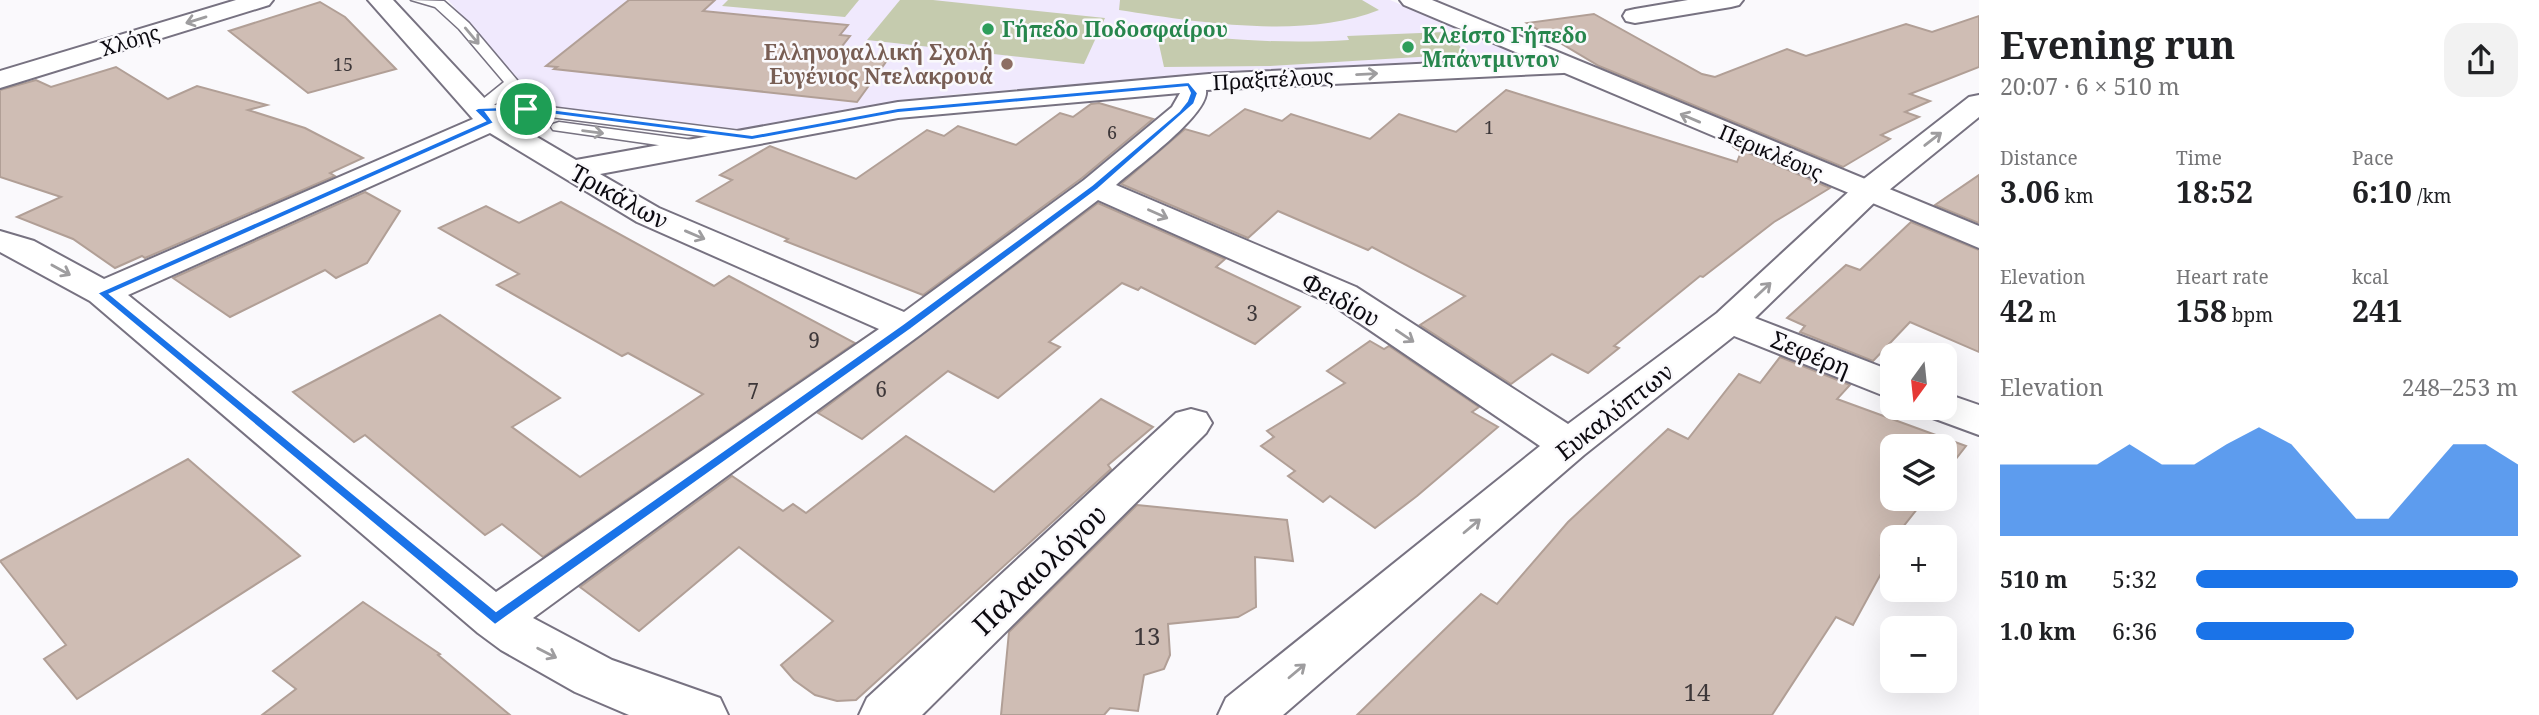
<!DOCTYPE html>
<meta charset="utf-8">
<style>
:root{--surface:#fff;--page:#f2f2f2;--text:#202124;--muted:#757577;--accent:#1a73e8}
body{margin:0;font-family:"Noto Serif",serif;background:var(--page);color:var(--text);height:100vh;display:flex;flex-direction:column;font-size:26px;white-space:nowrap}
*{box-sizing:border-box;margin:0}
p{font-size:23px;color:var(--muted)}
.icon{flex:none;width:38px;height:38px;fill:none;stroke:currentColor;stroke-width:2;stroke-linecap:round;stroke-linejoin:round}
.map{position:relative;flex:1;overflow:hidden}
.drawer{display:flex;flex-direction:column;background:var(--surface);width:560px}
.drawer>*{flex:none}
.needle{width:46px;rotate:195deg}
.controls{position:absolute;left:1880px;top:343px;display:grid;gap:14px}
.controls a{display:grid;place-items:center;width:77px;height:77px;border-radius:14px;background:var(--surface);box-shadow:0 7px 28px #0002;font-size:35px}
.pin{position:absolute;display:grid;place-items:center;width:60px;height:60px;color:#fff;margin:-30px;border:4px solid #fff;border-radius:50%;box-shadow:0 2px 7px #0007}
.round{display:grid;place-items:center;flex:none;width:74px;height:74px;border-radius:21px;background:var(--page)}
.headline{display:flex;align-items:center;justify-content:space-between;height:119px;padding:0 21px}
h1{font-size:38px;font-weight:700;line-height:52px}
.figures{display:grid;grid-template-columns:repeat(3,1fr);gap:10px;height:119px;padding:7px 21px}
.figures div{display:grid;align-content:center}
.figures b{font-size:30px;font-weight:700}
.figures small{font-size:19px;font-weight:400}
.figures p{font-size:19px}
.chart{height:196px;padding:14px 21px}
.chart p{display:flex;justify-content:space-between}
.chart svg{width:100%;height:126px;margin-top:7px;fill:var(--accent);opacity:.7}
ul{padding:0 21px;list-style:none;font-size:23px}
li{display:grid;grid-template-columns:112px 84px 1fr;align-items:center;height:52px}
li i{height:18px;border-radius:9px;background:var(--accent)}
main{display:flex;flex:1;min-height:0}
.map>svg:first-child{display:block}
.built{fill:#f0e9fd}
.green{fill:#c5cbae}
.building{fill:#cfbdb4;stroke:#b19f96;stroke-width:2}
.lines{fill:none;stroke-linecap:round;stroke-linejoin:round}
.lane-casing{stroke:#777281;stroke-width:3}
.street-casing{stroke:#777281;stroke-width:4}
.secondary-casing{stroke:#777281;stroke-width:4}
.lane{fill:#fff;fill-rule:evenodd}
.street{fill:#fff;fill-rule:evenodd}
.secondary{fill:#fff;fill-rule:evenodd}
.oneway{stroke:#9e9d9f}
.route{fill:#1a73e8;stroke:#fff;stroke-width:2;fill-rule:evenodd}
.leisure-dot{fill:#2e9e5b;stroke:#faf9fc;stroke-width:2.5}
.education-dot{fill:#8d6e63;stroke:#faf9fc;stroke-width:2.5}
.labels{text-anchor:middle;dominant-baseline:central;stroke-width:5;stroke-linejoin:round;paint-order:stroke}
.far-number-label{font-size:18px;fill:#3d3739}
.far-leisure-label{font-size:21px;font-weight:bold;fill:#27864d;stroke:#faf9fc;text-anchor:start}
.far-street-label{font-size:21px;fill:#0c0a10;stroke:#faf9fc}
.far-education-label{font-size:21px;font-weight:bold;fill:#785e54;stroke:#faf9fc;text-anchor:end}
.number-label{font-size:21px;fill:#3d3739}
.street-label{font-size:24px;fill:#0c0a10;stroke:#faf9fc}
.near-number-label{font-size:24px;fill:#3d3739}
.near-street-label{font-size:28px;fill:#0c0a10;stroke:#faf9fc}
</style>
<main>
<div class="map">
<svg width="1979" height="715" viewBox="0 0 1979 715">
<rect width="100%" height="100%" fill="#faf9fc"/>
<polygon class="built" points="448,0 1390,0 1516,53 1521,58 1519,62 1141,79 959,94 901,100 747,130 538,105 524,100 525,88"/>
<g class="green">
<polygon points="728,0 859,0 845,17 722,6"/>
<polygon points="900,0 933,0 1105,18 1084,64 867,40"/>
<path d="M1120 0H1362L1379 10C1303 40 1197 22 1119 10Z"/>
<path d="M1156 31C1221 40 1285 44 1349 40L1347 36 1445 32 1468 54 1270 66 1164 67Z"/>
</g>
<g class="building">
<polygon points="629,0 715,0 703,11 848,25 840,35 850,36 836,54 888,59 857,102 554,69 557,67 546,66"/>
<polygon points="320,2 345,17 396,69 308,93 229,31"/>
<polygon points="1594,14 1702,74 1715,77 1787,49 1806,56 1906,24 1932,32 1979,16 1979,67 1910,94 1930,101 1905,112 1919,117 1881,135 1890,139 1843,167 1599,66 1527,23"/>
<polygon points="116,67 168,99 197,86 267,105 248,110 305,128 363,158 330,173 335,176 145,258 142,256 115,268 73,239 17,217 61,197 0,177 0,90 36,80 51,87"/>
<polygon points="1506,90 1737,162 1741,152 1732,146 1830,188 1774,222 1703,277 1700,276 1614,346 1619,348 1588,373 1552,354 1511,384 1420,325 1465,296 1372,247 1368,250 1278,211 1248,238 1121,184 1185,129 1209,136 1245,109 1282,121 1291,114 1370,139 1399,114 1456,132"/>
<polygon points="1099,103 1153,119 1082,178 923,295 785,241 788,239 697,201 732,180 720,175 770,146 856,179 927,130 944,136 958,126 1016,145 1060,113 1073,117 1091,104"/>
<polygon points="1979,175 1979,223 1935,205"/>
<polygon points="365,192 400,211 367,263 336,278 325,270 230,317 173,278"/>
<polygon points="561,202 714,286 729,276 855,343 543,557 502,524 485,535 365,435 354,442 293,392 440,315 560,398 512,427 580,477 703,394 628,353 622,356 497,285 519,274 439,228 486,206 519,223"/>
<polygon points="1098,203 1225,259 1216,267 1300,307 1255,344 1141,287 1138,290 1122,283 1049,342 1060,347 998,398 948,371 862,439 818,413"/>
<polygon points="1911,222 1979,250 1979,352 1910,322 1873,361 1800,332 1805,326 1787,318 1846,265 1860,270"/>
<polygon points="1370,341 1384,349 1389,346 1479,407 1472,412 1498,427 1417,496 1375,528 1330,496 1323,502 1288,476 1295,471 1261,446 1274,437 1267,431 1345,383 1327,371"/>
<polygon points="1780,357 1850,385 1837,399 1966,446 1944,474 1944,446 1892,446 1892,499 1925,499 1895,537 1892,537 1892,542 1881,555 1889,559 1853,625 1836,617 1772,715 1357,715 1481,594 1497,604 1568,522 1668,429 1688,439 1739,374 1760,383"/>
<polygon points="1101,399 1153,427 1108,465 1111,469 856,700 837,701 815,695 794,680 781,665 833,621 739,547 639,631 580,587 732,476 783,511 793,504 806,513 906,436 994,492"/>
<polygon points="188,459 300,556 77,699 44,659 66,645 0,561"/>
<polygon points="1137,505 1287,520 1293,561 1255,557 1256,607 1238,617 1168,624 1170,655 1164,669 1144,675 1138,711 1110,708 1104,715 1001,715 1009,632"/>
<polygon points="363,602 440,654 438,655 510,715 262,715 296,689 273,671"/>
</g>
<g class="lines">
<g class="lane-casing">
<g id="lane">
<polygon points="411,0 444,1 469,23 517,80 519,83 517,86 494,105 526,104 749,132 757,137 749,142 526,114 473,113 470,110 473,107 504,82 459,29 435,7"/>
<polygon points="559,122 700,141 708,146 700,151 553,130 551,127 553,124"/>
</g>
</g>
<g class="street-casing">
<g id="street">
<path d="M368 0H393L501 116 576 160 898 102 1209 74 1563 57 1572 59 1576 65 1572 71 1563 73 1206 90C1210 114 1135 168 1116 185L1356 287 1568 424 1717 313 1856 185 1969 97 1979 95V117L1878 199 1755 318 1892 371V399L1734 336 1584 455 1283 715H1218L1226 698 1540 446 1330 303 1098 200 920 335 533 618 612 660 720 698 728 715H629L575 692 501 650 478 633 90 301 0 252V231L34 241 104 279 473 119ZM1180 93 1172 107 1084 180 904 312 659 208 600 174 898 118ZM490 133 637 222 879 329 496 592 128 295Z"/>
<polygon points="1688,0 1743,0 1739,5 1731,7 1635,23 1626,21 1623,16 1626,11 1635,9"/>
<polygon points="1944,393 1979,405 1979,435 1930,417 1924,408 1944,408"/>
<polygon points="1191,409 1206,413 1212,423 1206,433 922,715 859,715 867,698 1176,413"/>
</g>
</g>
<g class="secondary-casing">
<g id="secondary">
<polygon points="236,0 273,0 269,5 0,88 0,71"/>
<polygon points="1400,0 1432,0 1979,226 1979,248 1404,5"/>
</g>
</g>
<use href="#lane" class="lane"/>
<use href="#street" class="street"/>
<use href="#secondary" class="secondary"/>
</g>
<defs><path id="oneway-shaft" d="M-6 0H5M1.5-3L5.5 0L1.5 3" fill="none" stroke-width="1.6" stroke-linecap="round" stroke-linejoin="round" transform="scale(1.75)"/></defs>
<g class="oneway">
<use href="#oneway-shaft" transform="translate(196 20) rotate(163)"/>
<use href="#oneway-shaft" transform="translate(472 36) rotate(50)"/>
<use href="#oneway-shaft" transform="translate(1367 74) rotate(-3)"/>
<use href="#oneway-shaft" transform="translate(1690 118) rotate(-157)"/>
<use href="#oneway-shaft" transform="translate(593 132) rotate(7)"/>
<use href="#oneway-shaft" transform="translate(1933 139) rotate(-38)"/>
<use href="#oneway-shaft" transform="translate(1158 214) rotate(24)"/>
<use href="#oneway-shaft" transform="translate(695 235) rotate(23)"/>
<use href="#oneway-shaft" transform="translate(61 270) rotate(29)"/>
<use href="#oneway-shaft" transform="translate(1763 290) rotate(-43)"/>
<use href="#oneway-shaft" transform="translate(1405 336) rotate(34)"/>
<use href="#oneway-shaft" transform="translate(1472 526) rotate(-40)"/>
<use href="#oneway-shaft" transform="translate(547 653) rotate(27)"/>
<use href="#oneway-shaft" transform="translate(1297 671) rotate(-40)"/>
</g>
<path class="route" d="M1189 82 1198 93 1194 104 1098 189 911 329 495 625 97 293 485 121 474 110 478 108 526 106 752 135 898 108ZM1187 87 1190 93 1187 101 1179 111 1092 185 903 324 496 611 110 294 494 123 486 112 526 111 752 140 898 113Z"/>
<g class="leisure-dot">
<circle cx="988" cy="29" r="7"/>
<circle cx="1408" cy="47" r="7"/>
</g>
<circle class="education-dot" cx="1007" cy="64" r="7"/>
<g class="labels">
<g class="far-number-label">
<text x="343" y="64">15</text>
<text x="1489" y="127">1</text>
<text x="1112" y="132">6</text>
</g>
<g class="far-leisure-label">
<text x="1002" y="29">Γήπεδο Ποδοσφαίρου</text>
<text x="1422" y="35">Κλείστο Γήπεδο<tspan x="1422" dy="24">Μπάντμιντον</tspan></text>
</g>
<g class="far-street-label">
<text transform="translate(130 40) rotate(-17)">Χλόης</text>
<text transform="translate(1273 79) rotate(-3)">Πραξιτέλους</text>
<text transform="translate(1771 152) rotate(23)">Περικλέους</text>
</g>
<g class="far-education-label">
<text x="993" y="52">Ελληνογαλλική Σχολή<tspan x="993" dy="24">Ευγένιος Ντελακρουά</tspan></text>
</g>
<g class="number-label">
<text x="1252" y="313">3</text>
<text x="814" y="340">9</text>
<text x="881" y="389">6</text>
<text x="753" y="391">7</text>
</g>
<g class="street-label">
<text transform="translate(620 196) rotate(29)">Τρικάλων</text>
<text transform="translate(1341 299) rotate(29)">Φειδίου</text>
<text transform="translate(1811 353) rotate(22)">Σεφέρη</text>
<text transform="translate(1614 411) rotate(-38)">Ευκαλύπτων</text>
</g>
<g class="near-number-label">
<text x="1147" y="635">13</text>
<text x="1697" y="691">14</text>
</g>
<g class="near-street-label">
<text transform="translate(1039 569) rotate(-44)">Παλαιολόγου</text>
</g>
</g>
</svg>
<div class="controls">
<a><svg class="needle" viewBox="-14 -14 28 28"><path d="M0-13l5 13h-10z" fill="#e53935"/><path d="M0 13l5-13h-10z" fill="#757577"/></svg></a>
<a><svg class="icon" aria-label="layers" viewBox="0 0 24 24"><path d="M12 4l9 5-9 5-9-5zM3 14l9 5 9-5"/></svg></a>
<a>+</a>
<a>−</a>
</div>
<div class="pin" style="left:526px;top:109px;background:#1e9e55"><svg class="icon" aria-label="arrive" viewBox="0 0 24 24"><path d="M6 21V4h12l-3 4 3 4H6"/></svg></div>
</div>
<section class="drawer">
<div class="headline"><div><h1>Evening run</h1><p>20:07 · 6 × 510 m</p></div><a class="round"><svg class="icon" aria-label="share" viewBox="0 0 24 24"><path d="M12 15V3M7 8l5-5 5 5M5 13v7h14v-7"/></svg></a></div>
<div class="figures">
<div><p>Distance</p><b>3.06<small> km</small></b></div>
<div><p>Time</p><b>18:52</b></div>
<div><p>Pace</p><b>6:10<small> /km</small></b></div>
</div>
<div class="figures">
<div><p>Elevation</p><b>42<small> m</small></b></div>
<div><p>Heart rate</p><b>158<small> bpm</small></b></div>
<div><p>kcal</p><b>241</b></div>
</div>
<div class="chart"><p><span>Elevation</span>248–253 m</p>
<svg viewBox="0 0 160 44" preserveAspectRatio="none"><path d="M0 44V19L10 19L20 19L30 19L40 12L50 19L60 19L70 12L80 6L90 12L100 25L110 38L120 38L130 25L140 12L150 12L160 19V44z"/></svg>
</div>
<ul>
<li><b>510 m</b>5:32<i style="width:100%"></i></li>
<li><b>1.0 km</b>6:36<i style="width:49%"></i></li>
</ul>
</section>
</main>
